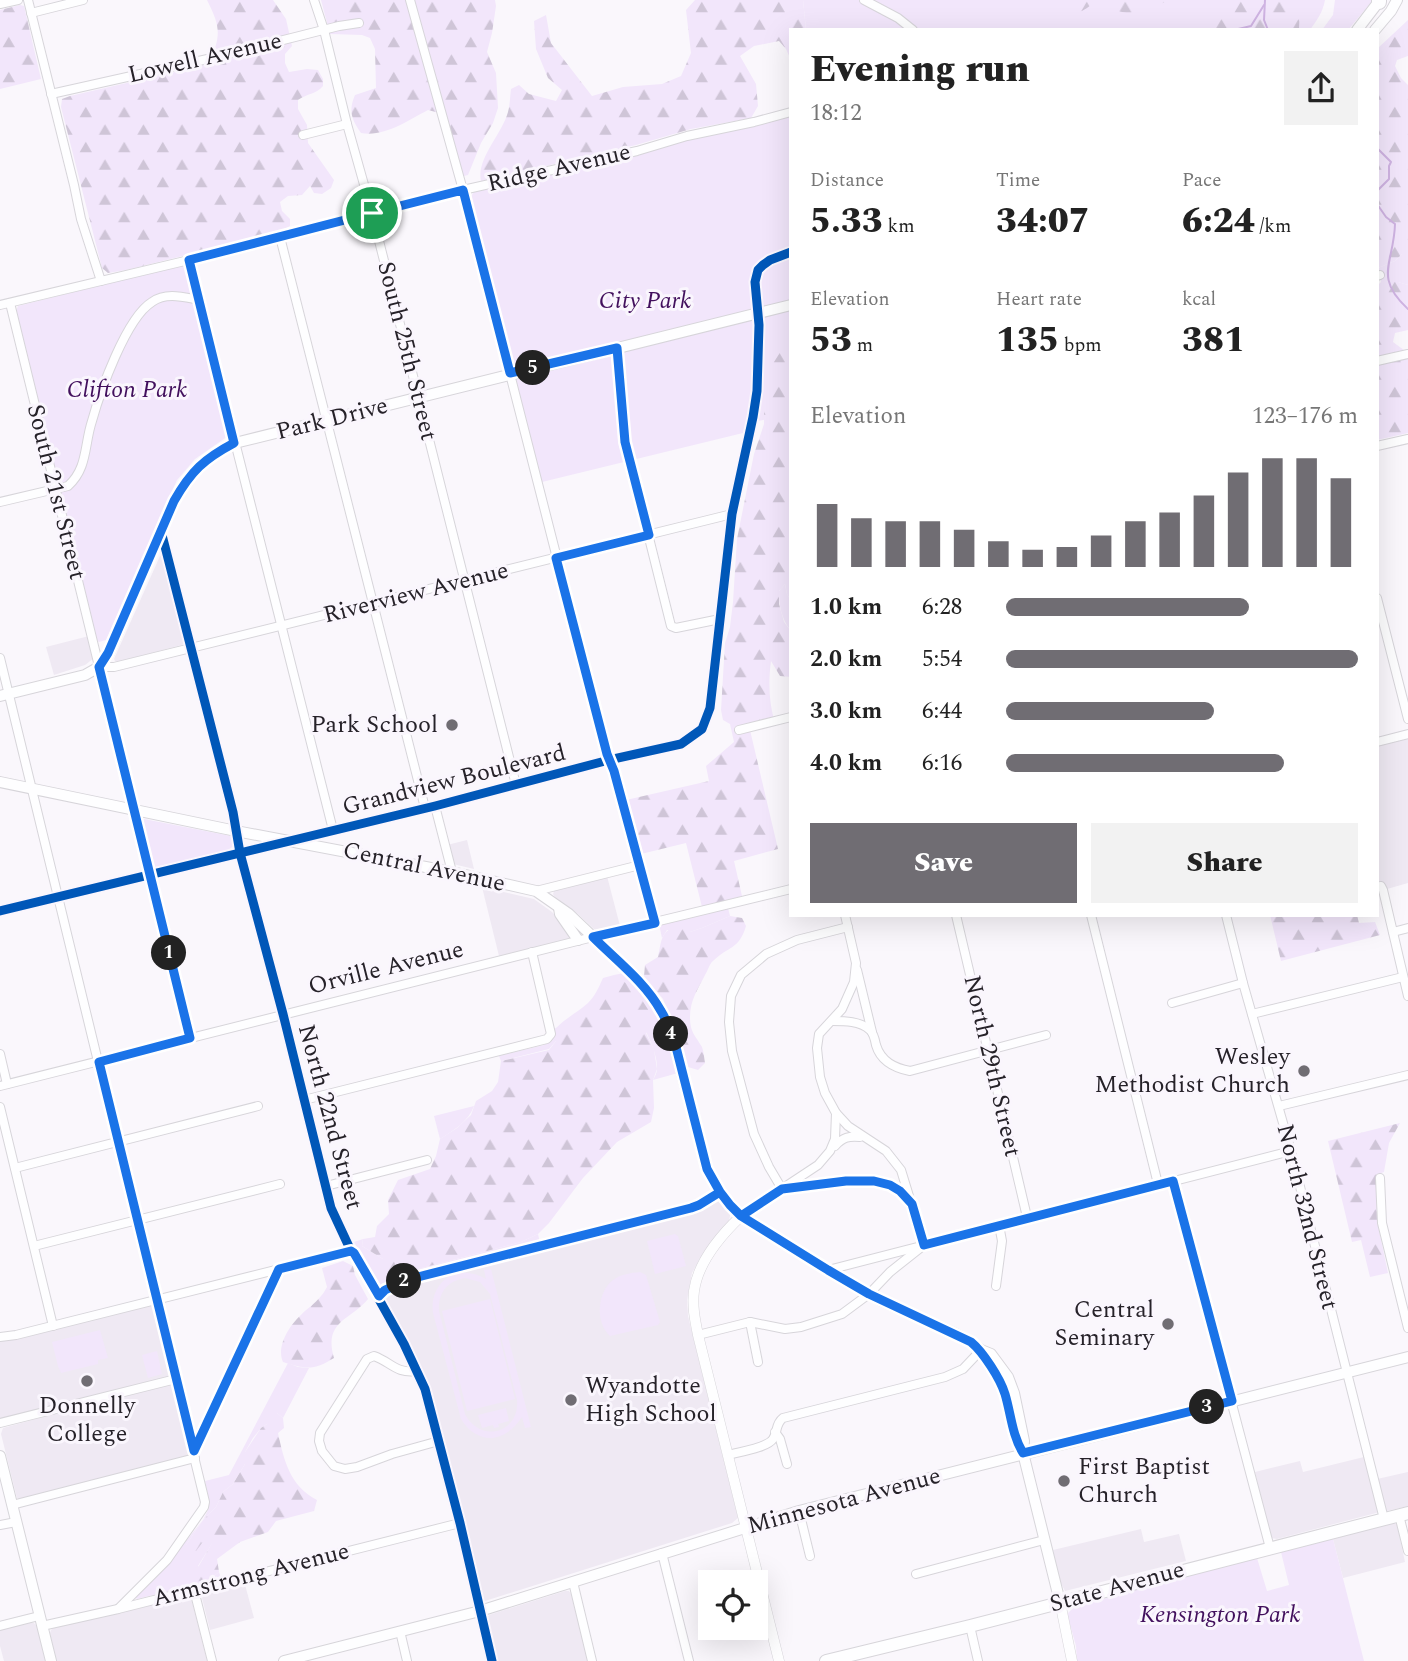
<!DOCTYPE html>
<meta charset="utf-8">
<style>
:root{--surface:#fff;--page:#f2f2f2;--text:#222;--muted:#767676;--accent:#706d73}
body{margin:0;font-family:Spectral,serif;background:var(--page);color:var(--text);height:100vh;display:flex;flex-direction:column;font-size:26px;white-space:nowrap}
*{box-sizing:border-box;margin:0}
p{font-size:23px;color:var(--muted)}
.icon{flex:none;width:38px;height:38px;fill:none;stroke:currentColor;stroke-width:2;stroke-linecap:round;stroke-linejoin:round}
.map{position:relative;flex:1;overflow:hidden}
.drawer{position:absolute;left:789px;top:28px;width:590px;height:889px;display:flex;flex-direction:column;background:var(--surface);border-radius:0px;box-shadow:0 7px 28px #0002}
.drawer>*{flex:none}
.controls{position:absolute;left:698px;top:1570px;display:grid;gap:14px}
.controls a{display:grid;place-items:center;width:70px;height:70px;border-radius:0px;background:var(--surface);box-shadow:0 7px 28px #0002;font-size:35px}
.pin{position:absolute;display:grid;place-items:center;width:60px;height:60px;color:#fff;margin:-30px;border:4px solid #fff;border-radius:50%;box-shadow:0 2px 7px #0007}
.km{position:absolute;width:35px;height:35px;margin:-18px;border-radius:50%;background:#222;color:#fff;font-size:19px;line-height:35px;text-align:center}
.round{display:grid;place-items:center;flex:none;width:74px;height:74px;border-radius:0px;background:var(--page)}
.overview{display:flex;align-items:center;justify-content:space-between;height:119px;padding:0 21px}
h1{font-size:38px;font-weight:800;line-height:52px}
.metrics{display:grid;grid-template-columns:repeat(3,1fr);gap:10px;height:119px;padding:7px 21px}
.metrics div{display:grid;align-content:center}
.metrics b{font-size:35px;font-weight:800}
.metrics small{font-size:19px;font-weight:400}
.metrics p{font-size:19px}
.chart{height:196px;padding:14px 21px}
.chart p{display:flex;justify-content:space-between}
.chart svg{width:100%;height:126px;margin-top:7px;stroke:var(--accent);stroke-width:6}
.primary-button{display:flex;gap:14px;margin-top:auto;padding:14px 21px}
.primary-button a{flex:1;height:80px;border-radius:0px;background:var(--accent);color:#fff;font-size:28px;font-weight:800;line-height:80px;text-align:center}
.primary-button a+a{background:var(--page);color:var(--text)}
ul{padding:0 21px;list-style:none;font-size:23px}
li{display:grid;grid-template-columns:112px 84px 1fr;align-items:center;height:52px}
li i{height:18px;border-radius:9px;background:var(--accent)}
.map>svg:first-child{display:block}
.built{fill:#efe9f3}
.green{fill:#f2e6fb;fill-rule:evenodd}
.forest{fill:url(#forest-firs)}
.lines{fill:none;stroke-linecap:round;stroke-linejoin:round}
.stream{stroke:#cfb3e2;stroke-width:2}
.minor-casing{stroke:#d7d5da;stroke-width:10}
.tertiary-casing{stroke:#d7d5da;stroke-width:11}
.secondary-casing{stroke:#d7d5da;stroke-width:12}
.primary-casing{stroke:#d7d5da;stroke-width:14}
.motorway-casing{stroke:#d7d5da;stroke-width:16}
.minor{stroke:#fefeff;stroke-width:8}
.tertiary{stroke:#fefeff;stroke-width:10}
.secondary{stroke:#fefeff;stroke-width:10}
.primary{stroke:#fefeff;stroke-width:12}
.motorway{stroke:#fefeff;stroke-width:14}
.cycleway-casing{stroke:#faf6fd;stroke-width:13}
.cycleway{stroke:#0057b8;stroke-width:9}
.route-casing{stroke:#fff;stroke-width:14}
.route{stroke:#1a73e8;stroke-width:9}
.poi-dot{fill:#706d73;stroke:#faf6fd;stroke-width:2.5}
.labels{text-anchor:middle;dominant-baseline:central;stroke-width:6;stroke-linejoin:round;paint-order:stroke}
.street-label{font-size:24px;fill:#262229;stroke:#faf6fd}
.park-label{font-size:24px;font-style:italic;fill:#42105d;stroke:#faf6fd}
.poi-label{font-size:24px;fill:#262229;stroke:#faf6fd;text-anchor:end}
</style>
<div class="map">
<svg width="1408" height="1661" viewBox="0 0 1408 1661">
<defs>
<pattern id="forest-firs" width="22" height="20" patternUnits="userSpaceOnUse" patternTransform="scale(1.75)"><rect width="22" height="20" fill="#f2e6fb"/><path d="M5 1l3.5 6h-7zM16 11l3.5 6h-7z" fill="#cfc5d7"/></pattern>
</defs>
<rect width="100%" height="100%" fill="#faf7fc"/>
<g class="built">
<polygon points="162,555 164,556 186,642 185,644 118,662 115,661 114,659 160,556"/>
<polygon points="89,636 94,658 85,665 54,675 46,647"/>
<polygon points="1408,737 1408,883 1387,889 1385,883 1380,884 1377,874 1377,745"/>
<polygon points="467,840 474,869 453,864 447,845"/>
<polygon points="607,876 620,926 598,931 595,930 578,914 555,897 553,894 555,889"/>
<polygon points="482,887 534,899 552,912 568,929 571,936 568,939 499,956"/>
<polygon points="717,1198 730,1213 730,1216 729,1221 700,1258 692,1273 687,1300 688,1316 738,1518 732,1523 485,1601 480,1597 431,1392 413,1351 384,1297 406,1284 692,1211"/>
<polygon points="154,1304 192,1457 19,1499 17,1498 1,1434 3,1428 131,1393 0,1418 0,1340"/>
<polygon points="1364,1457 1378,1512 1376,1513 1277,1539 1271,1538 1255,1472 1300,1461 1303,1472"/>
<polygon points="1408,1472 1408,1506 1387,1511 1384,1510 1377,1479"/>
<polygon points="1394,1522 1397,1525 1405,1562 1343,1578 1333,1539"/>
<polygon points="1141,1529 1144,1542 1179,1534 1186,1561 1065,1591 1060,1581 1053,1550"/>
<polygon points="244,1581 254,1618 210,1630 201,1594 202,1591"/>
<polygon points="565,1591 569,1591 571,1594 588,1661 497,1661 487,1623 487,1618 489,1615"/>
<polygon points="189,1595 191,1597 207,1661 56,1661 50,1633 51,1630 54,1628"/>
<polygon points="29,1623 34,1623 37,1626 45,1661 4,1661 0,1646 0,1630"/>
</g>
<g class="green">
<path d="M803 0H1325C1323 12 1317 20 1310 30H806Z"/>
<polygon points="1335,0 1373,0 1348,30 1322,30 1333,15"/>
<polygon points="791,115 791,414 745,424 743,433 542,482 470,198 474,192"/>
<polygon points="1402,254 1408,254 1408,285 1398,282 1381,282 1378,268 1395,261"/>
<polygon points="182,265 187,267 228,428 228,436 195,459 177,480 108,636 106,640 99,642 96,639 16,311 18,306"/>
<path d="M785 584 787 594 791 601V631C781 618 779 606 779 591Z"/>
<polygon points="144,819 231,836 234,838 235,845 228,850 155,867 150,860 141,822"/>
<polygon points="728,908 730,916 702,928 690,932 667,930 662,938 659,924"/>
<path d="M624 973C634 984 645 994 653 1006 666 1026 671 1050 678 1073L653 1080C655 1076 657 1073 657 1069 659 1046 626 996 614 975Z"/>
<polygon points="556,1028 556,1041 549,1049 501,1061 499,1056 544,1045 550,1041 553,1029"/>
<path d="M474 1106C468 1122 454 1130 440 1139L434 1116Z"/>
<polygon points="538,1234 540,1243 406,1276 380,1287 377,1285 354,1242 363,1239 362,1246 383,1259 395,1275 521,1242"/>
<polygon points="675,1234 678,1236 686,1266 655,1274 647,1241"/>
<path d="M491 1269 531 1427 525 1428 522 1417C505 1443 478 1446 461 1419L433 1313C429 1281 458 1262 486 1279L484 1270ZM465 1278 480 1282 490 1294 517 1400C520 1433 480 1444 465 1414L439 1311C438 1293 447 1281 465 1278Z"/>
<path d="M640 1272 646 1275 660 1322 658 1325 610 1336C595 1323 597 1292 613 1280 622 1274 630 1273 640 1272Z"/>
<polygon points="490,1299 515,1399 467,1411 442,1311"/>
<polygon points="100,1330 108,1358 98,1360 98,1364 61,1373 58,1366 52,1342"/>
<polygon points="157,1351 162,1374 148,1378 142,1355"/>
<polygon points="288,1363 298,1367 309,1368 283,1418 277,1413 267,1424 261,1428 253,1438 245,1452 245,1464 233,1484 223,1492 216,1507 203,1520 186,1545 213,1542 198,1566 211,1578 219,1572 221,1578 137,1599 135,1597 173,1557 203,1520 209,1508 209,1500 205,1481 229,1475"/>
<polygon points="506,1408 509,1421 498,1424 499,1427 494,1428 493,1425 482,1428 478,1415"/>
<polygon points="1333,1539 1364,1661 1077,1661 1076,1646 1068,1617 1068,1613 1073,1608 1164,1581 1257,1558 1267,1591 1289,1585 1281,1552"/>
</g>
<g class="forest">
<path d="M207 0H273L286 19 292 46 285 54V63L289 72 307 69 318 70 323 79V86C315 95 308 93 298 100V109L307 125 308 143 334 180 331 188 322 194 314 193 310 186 302 195 288 196 280 202 282 211 290 219V226L279 232 126 270 108 273 102 268 61 107 62 99 70 96 209 64C221 35 221 28 207 0Z"/>
<path d="M321 0H495L496 6 492 33 487 52 496 73 498 108 493 123 481 143 468 175 464 176 462 174 443 114 428 110C407 121 385 137 361 133 352 120 348 111 355 95L376 88 375 49 370 38 362 35 330 34Z"/>
<path d="M695 0H803L806 30H791V60L786 49 779 41 754 46 740 56 756 84 758 106 751 118 691 129 636 145 481 181C476 159 502 134 508 112 510 105 510 96 511 89L519 85 529 94 556 101 562 90 548 78 536 49 534 21 546 15 551 43 592 96 623 87 662 84 681 76 691 53 686 10Z"/>
<path d="M1053 0H1169L1148 10 1131 14 1091 5C1077 17 1065 14 1053 0Z"/>
<polygon points="1222,0 1300,0 1299,30 1191,30 1209,18"/>
<polygon points="20,5 24,6 41,79 0,89 0,10"/>
<polygon points="1408,20 1408,56 1397,60 1395,66 1401,78 1408,85 1408,254 1402,254 1395,261 1378,268 1377,230 1379,229 1377,226 1377,49"/>
<polygon points="1381,282 1398,282 1408,285 1408,330 1395,333 1393,342 1408,353 1408,433 1377,440 1377,286"/>
<path d="M791 344V601L787 594 785 584 779 591V604L784 622 791 631V677L780 676 771 661C768 682 769 704 775 723L750 730 778 849 734 861 742 896 702 907 686 843 641 854 626 800 709 781 706 766 734 742 730 724 723 720 721 710 725 643 730 627 733 602 737 539 754 454 764 424V401L769 380 774 362 781 351Z"/>
<polygon points="1270,915 1357,915 1359,923 1375,922 1380,935 1281,961"/>
<path d="M730 916 742 918 746 926C739 950 728 946 713 961 709 964 708 971 705 975 698 989 690 1000 690 1017 690 1032 695 1035 702 1047 704 1052 704 1058 705 1063L698 1070 688 1067 682 1046 663 999 644 976 645 965 658 957C662 939 660 933 678 924L690 932 702 928Z"/>
<path d="M614 975C632 984 651 1008 655 1027L646 1033 654 1050 657 1069 653 1080 654 1108 651 1122 617 1142 583 1178 549 1223 538 1234 521 1242 395 1275 386 1276 381 1268 383 1259 362 1246 363 1239 375 1237 377 1226 389 1214 388 1200 398 1180 430 1169 436 1156 440 1139 457 1128 471 1115 476 1101 492 1091 498 1082 501 1061 549 1050 556 1041V1028C566 1018 578 1012 588 1003 595 996 599 987 603 978Z"/>
<polygon points="1400,1123 1389,1143 1384,1172 1376,1175 1377,1221 1388,1273 1370,1277 1361,1240 1352,1242 1328,1141"/>
<path d="M343 1261 353 1266 355 1275 368 1299C351 1320 323 1321 334 1358 314 1371 305 1369 283 1362 276 1347 289 1326 300 1316 306 1309 315 1304 321 1296 324 1293 325 1290 327 1287L322 1268Z"/>
<path d="M277 1413 283 1418 284 1428 278 1433C284 1461 290 1486 317 1500L314 1511 276 1521 268 1532 240 1542 217 1559 219 1572 211 1578 196 1582 193 1576 212 1543H202L196 1551H185L186 1545 203 1520 216 1507 223 1492 233 1484 245 1464V1452L261 1428 267 1424 270 1414Z"/>
</g>
<g class="lines">
<g class="stream">
<polyline points="1265,0 1264,20 1268,30"/>
<polyline points="1234,30 1251,26 1264,5"/>
<polyline points="1377,148 1391,162 1389,166 1389,179 1378,190 1377,197"/>
<path d="M1377 204 1386 217 1395 224C1394 263 1373 277 1408 309"/>
</g>
<g class="minor-casing">
<g id="minor">
<polyline points="28,0 74,185 81,219 101,281"/>
<polyline points="314,0 324,30 347,124 372,213 516,785"/>
<polyline points="410,0 463,190 607,754 614,771 655,923"/>
<polyline points="864,0 898,18 913,30"/>
<polyline points="0,4 18,0"/>
<polyline points="31,13 83,0"/>
<polyline points="51,94 212,58 339,26 359,23"/>
<polyline points="303,135 347,124"/>
<polyline points="280,237 425,808"/>
<polyline points="189,260 333,830"/>
<polyline points="1377,276 1380,275"/>
<polyline points="10,303 190,1038"/>
<polyline points="0,305 189,260 463,190 637,151 687,136 754,122 791,112"/>
<polyline points="617,348 625,442 671,626 676,628 720,619"/>
<polyline points="1377,361 1408,354"/>
<polyline points="1377,446 1408,439"/>
<path d="M0 502 68 486C88 468 84 445 92 421 100 392 126 318 152 302 166 292 183 297 199 300"/>
<polyline points="161,531 233,812 240,853 283,1014 331,1208 351,1251 353,1253 404,1344 425,1389 460,1523 492,1661"/>
<polyline points="1377,598 1408,719"/>
<polyline points="0,658 205,1502 204,1507 167,1560 118,1609"/>
<polyline points="99,667 114,667 732,514"/>
<polyline points="739,730 791,717"/>
<polyline points="1377,742 1408,734"/>
<polyline points="435,806 452,872"/>
<polyline points="1377,887 1381,886 1383,890 1408,996"/>
<polyline points="536,891 640,865"/>
<polyline points="0,911 435,806 609,760 681,744 702,729 710,708 732,514 753,417 757,391 759,325 755,282 758,270 763,265 770,260 791,252"/>
<polyline points="956,915 1027,1217"/>
<polyline points="1091,915 1158,1184"/>
<polyline points="1226,915 1243,983 1291,1151 1384,1519"/>
<path d="M848 927 797 940 766 954 741 975 731 996 729 1022 732 1051 754 1134 769 1167 782 1189C810 1186 867 1174 892 1186 900 1190 906 1197 912 1204"/>
<polyline points="1393,932 1408,928"/>
<polyline points="857,970 872,1032"/>
<polyline points="1172,1003 1243,983"/>
<polyline points="1252,1014 1403,977"/>
<path d="M832 1021C845 1021 860 1021 870 1030 874 1034 875 1040 876 1045 881 1062 895 1068 910 1071L1046 1035"/>
<polyline points="0,1054 7,1084"/>
<polyline points="0,1086 593,937 791,889"/>
<polyline points="304,1100 547,1039 551,1034 532,952"/>
<polyline points="1279,1106 1408,1075"/>
<polyline points="0,1107 53,1326"/>
<path d="M835 1146C843 1137 849 1136 860 1137"/>
<polyline points="15,1168 258,1106"/>
<polyline points="1380,1178 1382,1223 1408,1328"/>
<polyline points="1173,1181 1270,1548"/>
<polyline points="326,1186 427,1160"/>
<polyline points="741,1216 818,1165 830,1151 835,1139 836,1113 825,1093 820,1077 817,1048 819,1034 842,1009 854,982 856,963 845,915"/>
<polyline points="34,1246 280,1184"/>
<polyline points="828,1270 1291,1151"/>
<polyline points="996,1286 1002,1241 999,1225"/>
<polyline points="379,1295 396,1285 410,1279 691,1208 720,1192"/>
<polyline points="750,1322 758,1362"/>
<polyline points="698,1335 750,1322 785,1329 801,1327 842,1314 869,1294 890,1272 924,1245 901,1170 886,1151 848,1126 836,1113"/>
<polyline points="0,1337 16,1335 351,1251"/>
<path d="M417 1371C396 1374 391 1362 374 1356L367 1359 320 1433 319 1441 322 1451 334 1466 345 1469 357 1467 392 1454 439 1441"/>
<polyline points="0,1423 176,1379"/>
<polyline points="775,1432 780,1439 787,1464"/>
<polyline points="194,1450 279,1269"/>
<path d="M728 1455C738 1452 767 1448 773 1439 778 1432 775 1424 783 1418L945 1377 963 1369 981 1350"/>
<polyline points="12,1505 195,1458"/>
<polyline points="799,1511 810,1556"/>
<polyline points="1399,1515 1408,1551"/>
<polyline points="0,1525 16,1522"/>
<polyline points="662,1553 689,1661"/>
<polyline points="916,1574 1044,1540"/>
<polyline points="573,1582 592,1661"/>
<polyline points="194,1590 212,1661"/>
<polyline points="0,1626 39,1616"/>
<polyline points="42,1626 118,1609 460,1523"/>
<polyline points="970,1626 978,1661"/>
<polyline points="400,1631 407,1661"/>
</g>
</g>
<g class="tertiary-casing">
<g id="tertiary">
<path d="M741 1216C721 1235 698 1262 694 1291 692 1306 695 1320 698 1335L779 1661"/>
<polyline points="1060,1602 1072,1661"/>
</g>
</g>
<g class="secondary-casing">
<g id="secondary">
<polyline points="1357,30 1380,0"/>
<polyline points="1375,30 1391,11 1397,0"/>
<path d="M0 696 85 675 99 667 109 653 174 501C191 471 204 459 235 443L791 305"/>
<path d="M0 782 236 831 452 872 536 891 569 914 638 980 661 1010 670 1029 675 1047 707 1169C718 1193 733 1211 756 1226L828 1270 882 1301 956 1334 971 1342 981 1350 991 1354 1008 1377 1014 1393 1024 1441 1023 1453"/>
<polyline points="559,908 560,914 578,940"/>
<path d="M981 1350C985 1363 996 1371 1001 1384 1011 1406 1010 1432 1023 1453L1060 1602"/>
<polyline points="0,1456 51,1661"/>
<polyline points="284,1661 480,1611 799,1511 1408,1357"/>
</g>
</g>
<g class="primary-casing">
<polyline id="primary" points="826,1661 970,1626 1408,1513"/>
</g>
<g class="motorway-casing">
<polyline id="motorway" points="1379,2 1379,0"/>
</g>
<use href="#minor" class="minor"/>
<use href="#tertiary" class="tertiary"/>
<use href="#secondary" class="secondary"/>
<use href="#primary" class="primary"/>
<use href="#motorway" class="motorway"/>
<g class="cycleway-casing">
<g id="cycleway">
<polyline points="161,531 233,812 240,853 283,1014 331,1208 351,1251 353,1253 404,1344 425,1389 460,1523 492,1661"/>
<polyline points="0,911 435,806 609,760 681,744 702,729 710,708 732,514 753,417 757,391 759,325 755,282 758,270 763,265 770,260 791,252"/>
</g>
</g>
<use href="#cycleway" class="cycleway"/>
</g>
<g class="lines">
<g class="route-casing">
<path id="route" d="M372 213 189 260 234 443C204 459 191 471 174 501L108 653 99 667 190 1038 99 1062 194 1451 279 1269 351 1251 354 1253 379 1296 385 1290 410 1279 691 1208 699 1205 720 1192 730 1205 741 1216 828 1270 869 1294 971 1342C983 1352 1000 1378 1005 1394 1011 1414 1012 1435 1023 1453L1232 1401 1173 1181 924 1245 912 1204 900 1191 890 1185 874 1181H846L782 1189 741 1216 730 1205 720 1192 707 1169 676 1047C672 1035 668 1022 661 1011 645 982 616 960 593 937L655 923 614 771 607 754 556 558 649 535 625 442 617 348 510 373 463 190 372 213"/>
</g>
<use href="#route" class="route"/>
</g>
<g class="poi-dot">
<circle cx="452" cy="725" r="7"/>
<circle cx="1304" cy="1071" r="7"/>
<circle cx="1168" cy="1324" r="7"/>
<circle cx="87" cy="1381" r="7"/>
<circle cx="571" cy="1400" r="7"/>
<circle cx="1064" cy="1481" r="7"/>
</g>
<g class="labels">
<g class="street-label">
<text transform="translate(205 58) rotate(-13)">Lowell Avenue</text>
<text transform="translate(559 168) rotate(-13)">Ridge Avenue</text>
<text transform="translate(407 351) rotate(76)">South 25th Street</text>
<text transform="translate(332 419) rotate(-14)">Park Drive</text>
<text transform="translate(56 492) rotate(76)">South 21st Street</text>
<text transform="translate(416 593) rotate(-14)">Riverview Avenue</text>
<text transform="translate(454 780) rotate(-14)">Grandview Boulevard</text>
<text transform="translate(424 867) rotate(12)">Central Avenue</text>
<text transform="translate(386 968) rotate(-14)">Orville Avenue</text>
<text transform="translate(992 1066) rotate(77)">North 29th Street</text>
<text transform="translate(330 1117) rotate(75)">North 22nd Street</text>
<text transform="translate(1307 1217) rotate(76)">North 32nd Street</text>
<text transform="translate(844 1501) rotate(-15)">Minnesota Avenue</text>
<text transform="translate(251 1575) rotate(-14)">Armstrong Avenue</text>
<text transform="translate(1117 1587) rotate(-15)">State Avenue</text>
</g>
<g class="park-label">
<text x="645" y="301">City Park</text>
<text x="127" y="390">Clifton Park</text>
<text x="1220" y="1615">Kensington Park</text>
</g>
<g class="poi-label">
<text x="438" y="725">Park School</text>
<text x="1290" y="1057">Wesley<tspan x="1290" dy="28">Methodist Church</tspan></text>
<text x="1154" y="1310">Central<tspan x="1154" dy="28">Seminary</tspan></text>
<text x="585" y="1386" text-anchor="start">Wyandotte<tspan x="585" dy="28">High School</tspan></text>
<text x="87" y="1406" text-anchor="middle">Donnelly<tspan x="87" dy="28">College</tspan></text>
<text x="1078" y="1467" text-anchor="start">First Baptist<tspan x="1078" dy="28">Church</tspan></text>
</g>
</g>
</svg>
<div class="controls">
<a><svg class="icon" aria-label="locate" viewBox="0 0 24 24"><circle cx="12" cy="12" r="6"/><path d="M12 2v4M12 18v4M2 12h4M18 12h4"/></svg></a>
</div>
<div class="pin" style="left:372px;top:213px;background:#1e9e55"><svg class="icon" aria-label="arrive" viewBox="0 0 24 24"><path d="M6 21V4h12l-3 4 3 4H6"/></svg></div>
<b class="km" style="left:169px;top:953px">1</b>
<b class="km" style="left:404px;top:1281px">2</b>
<b class="km" style="left:1207px;top:1407px">3</b>
<b class="km" style="left:671px;top:1034px">4</b>
<b class="km" style="left:533px;top:368px">5</b>
<section class="drawer">
<div class="overview"><div><h1>Evening run</h1><p>18:12</p></div><a class="round"><svg class="icon" aria-label="share" viewBox="0 0 24 24"><path d="M12 15V3M7 8l5-5 5 5M5 13v7h14v-7"/></svg></a></div>
<div class="metrics">
<div><p>Distance</p><b>5.33<small> km</small></b></div>
<div><p>Time</p><b>34:07</b></div>
<div><p>Pace</p><b>6:24<small> /km</small></b></div>
</div>
<div class="metrics">
<div><p>Elevation</p><b>53<small> m</small></b></div>
<div><p>Heart rate</p><b>135<small> bpm</small></b></div>
<div><p>kcal</p><b>381</b></div>
</div>
<div class="chart"><p><span>Elevation</span>123–176 m</p>
<svg viewBox="0 0 160 44" preserveAspectRatio="none"><path d="M5 44V22M15 44V27M25 44V28M35 44V28M45 44V31M55 44V35M65 44V38M75 44V37M85 44V33M95 44V28M105 44V25M115 44V19M125 44V11M135 44V6M145 44V6M155 44V13"/></svg>
</div>
<ul>
<li><b>1.0 km</b>6:28<i style="width:69%"></i></li>
<li><b>2.0 km</b>5:54<i style="width:100%"></i></li>
<li><b>3.0 km</b>6:44<i style="width:59%"></i></li>
<li><b>4.0 km</b>6:16<i style="width:79%"></i></li>
</ul>
<div class="primary-button"><a>Save</a><a>Share</a></div>
</section>
</div>
